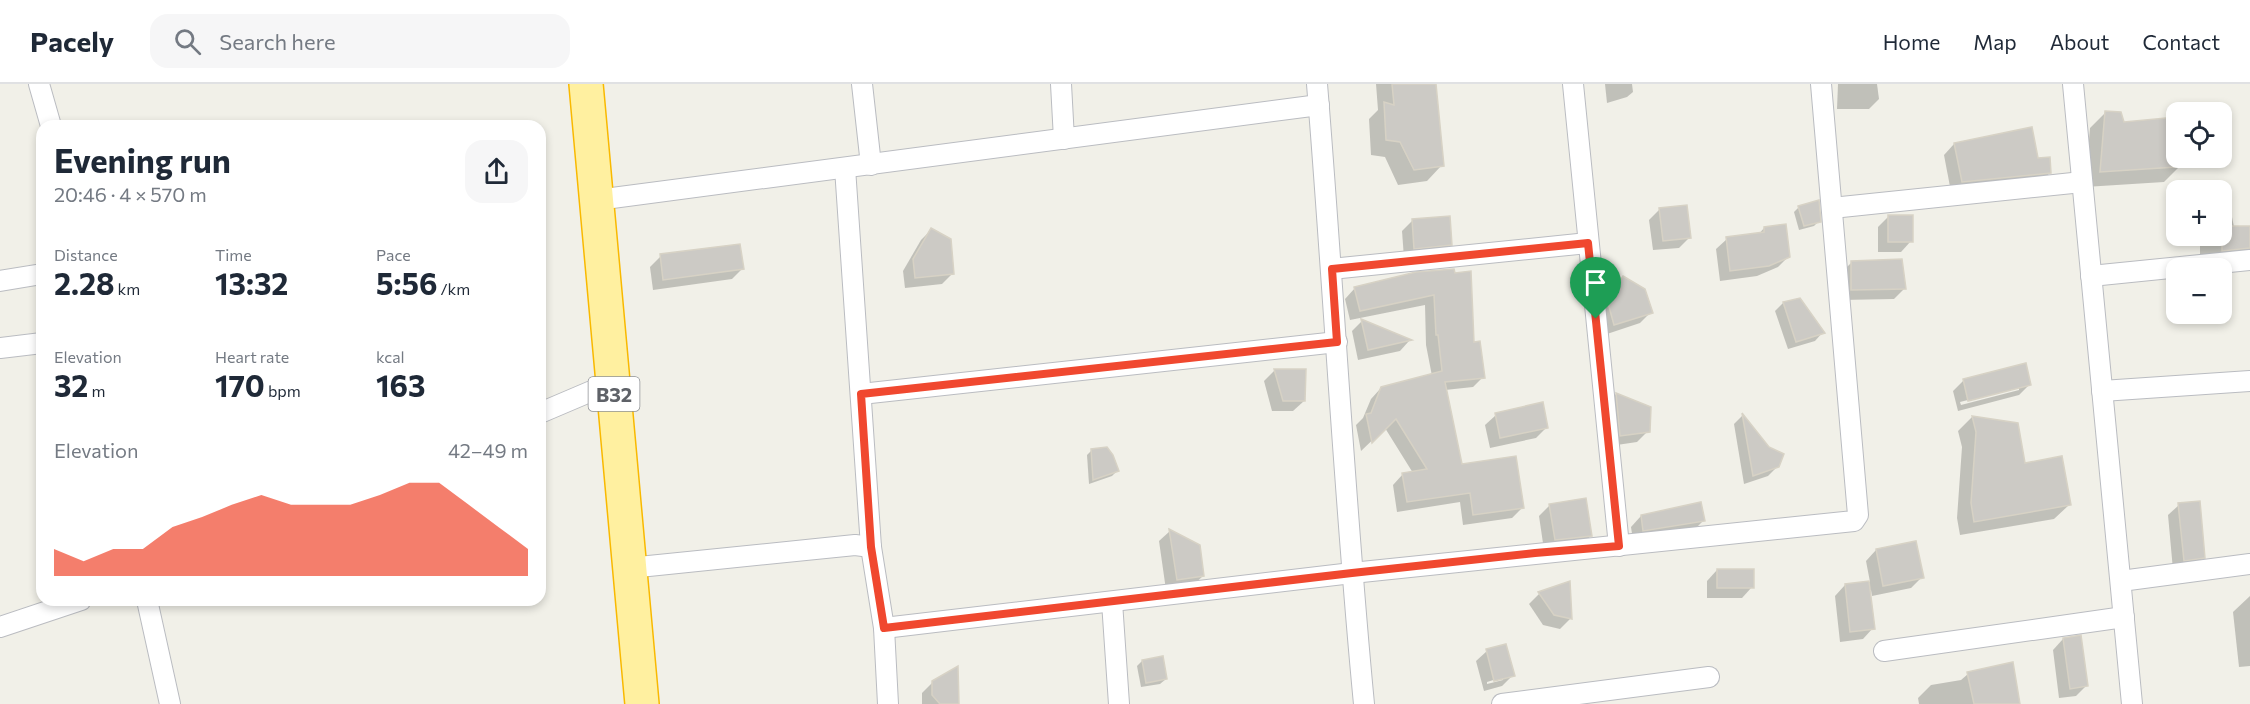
<!DOCTYPE html>
<meta charset="utf-8">
<style>
:root{--surface:#fff;--page:#f6f6f7;--text:#1f2937;--muted:#747a83;--line:#e0e1e3;--accent:#f0482f}
body{margin:0;font-family:Commissioner,sans-serif;background:var(--page);color:var(--text);height:100vh;display:flex;flex-direction:column;font-size:22px;white-space:nowrap}
*{box-sizing:border-box;margin:0}
p{font-size:20px;color:var(--muted)}
.icon{flex:none;width:33px;height:33px;fill:none;stroke:currentColor;stroke-width:2;stroke-linecap:round;stroke-linejoin:round}
.map{position:relative;flex:1;overflow:hidden}
.sheet{position:absolute;left:36px;top:36px;width:510px;height:486px;display:flex;flex-direction:column;background:var(--surface);border-radius:18px;box-shadow:0 3px 9px #0003}
.sheet>*{flex:none}
.tools{position:absolute;left:2166px;top:18px;display:grid;gap:12px}
.tools a{display:grid;place-items:center;width:66px;height:66px;border-radius:12px;background:var(--surface);box-shadow:0 3px 9px #0003;font-size:30px}
.pin{position:absolute;display:grid;place-items:center;width:51px;height:51px;color:#fff;margin:-62px -26px;border-radius:50% 50% 50% 0;rotate:-45deg;box-shadow:0 0 6px #0007}
.pin .icon{rotate:45deg}
.round{display:grid;place-items:center;flex:none;width:63px;height:63px;border-radius:18px;background:var(--page)}
.overview{display:flex;align-items:center;justify-content:space-between;height:102px;padding:0 18px}
h1{font-size:33px;font-weight:700;line-height:45px}
.figures{display:grid;grid-template-columns:repeat(3,1fr);gap:9px;height:102px;padding:6px 18px}
.figures div{display:grid;align-content:center}
.figures b{font-size:30px;font-weight:700}
.figures small{font-size:16px;font-weight:400}
.figures p{font-size:16px}
.chart{height:168px;padding:12px 18px}
.chart p{display:flex;justify-content:space-between}
.chart svg{width:100%;height:108px;margin-top:6px;fill:var(--accent);opacity:.7}
header{display:flex;align-items:center;gap:36px;box-sizing:border-box;height:84px;padding:0 30px;background:var(--surface);border-bottom:2px solid var(--line)}
header strong{font-size:28px}
nav{display:flex;gap:33px;margin-inline-start:auto;font-size:21px}
.search{width:420px;height:54px;background:var(--page);display:flex;align-items:center;gap:15px;box-sizing:border-box;padding:0 21px;border-radius:18px;color:var(--muted);font-size:22px}
.map>svg:first-child{display:block}
.shadow{fill:#0003;fill-rule:evenodd}
.building{fill:#cccac5;stroke:#d7d2c5;stroke-width:1.5}
.lines{fill:none;stroke-linecap:round;stroke-linejoin:round}
.minor-casing{stroke:#babcc1;stroke-width:22}
.trunk-casing{stroke:#f9b900;stroke-width:36}
.minor{stroke:#fff;stroke-width:20}
.trunk{stroke:#fff0a0;stroke-width:33}
.route-casing{stroke:#fff;stroke-width:12}
.route{stroke:#f0482f;stroke-width:8}
.labels{text-anchor:middle;dominant-baseline:central;stroke-width:4.5;stroke-linejoin:round;paint-order:stroke}
.shield{fill:#fff;stroke:#8f9195;stroke-width:1.5}
.shield-label{font-size:20px;font-weight:bold;fill:#5f6268}
</style>
<header>
<strong>Pacely</strong>
<div class="search"><svg class="icon" aria-label="search" viewBox="0 0 24 24"><circle cx="10" cy="10" r="6"/><path d="M15 15l6 6"/></svg>Search here</div>
<nav><a>Home</a><a>Map</a><a>About</a><a>Contact</a></nav>
</header>
<div class="map">
<svg width="2250" height="620" viewBox="0 0 2250 620">
<rect width="100%" height="100%" fill="#f1f0e8"/>
<g class="shadow">
<polygon points="1376,0 1435,0 1442,81 1427,97 1398,101 1385,73 1371,71 1369,35 1378,26"/>
<polygon points="1605,0 1632,0 1633,8 1627,13 1607,19"/>
<polygon points="1838,0 1877,0 1879,15 1869,25 1837,25"/>
<polygon points="2105,29 2123,40 2176,34 2176,74 2180,74 2180,82 2164,98 2085,103 2090,44"/>
<polygon points="1954,60 2037,76 2050,89 2039,99 1951,108 1944,71"/>
<polygon points="2227,108 2234,143 2250,143 2250,176 2200,178 2200,152 2222,152 2222,110"/>
<polygon points="1799,123 1819,137 1814,142 1799,146 1794,128"/>
<polygon points="1660,125 1690,153 1679,164 1653,166 1649,136"/>
<polygon points="1889,132 1911,157 1901,168 1878,168 1878,143"/>
<polygon points="1412,137 1451,160 1440,171 1404,174 1402,147"/>
<polygon points="1764,144 1789,172 1778,183 1757,192 1720,197 1716,165 1727,155 1758,151"/>
<polygon points="931,146 953,189 942,200 905,204 903,187 921,156"/>
<polygon points="661,172 742,185 732,195 653,206 650,183"/>
<polygon points="1851,179 1905,204 1894,215 1841,216 1841,189"/>
<polygon points="1453,186 1483,293 1473,303 1445,306 1461,382 1522,424 1512,434 1463,441 1460,418 1397,428 1393,401 1403,390 1413,389 1385,344 1361,367 1356,341 1363,334 1371,315 1381,304 1432,292 1426,261 1425,221 1350,236 1345,215 1355,204"/>
<polygon points="1623,194 1651,228 1640,239 1604,251 1598,231 1613,205"/>
<polygon points="1783,219 1823,248 1815,257 1788,265 1775,227"/>
<polygon points="1362,237 1409,257 1400,267 1358,276 1352,247"/>
<path d="M2024 281 2029 301 2019 311 1958 327 1953 307 1963 297ZM2019 303V306L1961 321 1960 318Z"/>
<polygon points="1274,287 1304,287 1304,317 1293,327 1272,327 1264,297"/>
<polygon points="1616,310 1648,347 1637,358 1610,362 1606,321"/>
<polygon points="1496,331 1547,343 1536,354 1490,364 1485,341"/>
<polygon points="1742,332 1768,364 1778,382 1768,392 1744,400 1734,340"/>
<polygon points="1972,333 2017,341 2024,380 2069,421 2054,435 1960,451 1957,434 1962,363 1958,347"/>
<polygon points="1092,366 1117,387 1112,392 1089,400 1087,371"/>
<polygon points="1550,421 1591,452 1580,462 1544,466 1539,432"/>
<polygon points="2179,421 2204,473 2193,484 2173,486 2168,431"/>
<polygon points="1641,432 1704,436 1693,447 1633,456 1631,443"/>
<polygon points="1170,447 1203,492 1192,502 1166,506 1159,457"/>
<polygon points="1876,466 1922,493 1911,504 1872,512 1871,506 1869,506 1873,544 1863,555 1840,558 1835,512 1845,501 1870,498 1866,477"/>
<polygon points="1717,486 1752,503 1742,514 1707,514 1707,497"/>
<polygon points="1569,499 1570,535 1560,545 1543,541 1529,520 1539,510"/>
<polygon points="2250,512 2250,582 2239,583 2233,528"/>
<polygon points="2063,555 2086,602 2076,612 2059,614 2053,566"/>
<path d="M1487 567 1513 591 1502 602 1484 607 1476 577ZM1503 593V596L1487 600V598Z"/>
<polygon points="1142,577 1166,595 1160,600 1141,603 1137,582"/>
<polygon points="1968,590 2018,620 1919,620 1918,614 1931,601 1961,596"/>
<polygon points="933,598 957,620 922,620 922,609"/>
</g>
<g class="building">
<polygon points="1392,0 1436,0 1444,82 1414,86 1400,58 1386,56 1384,18 1394,21"/>
<polygon points="2105,27 2121,28 2124,38 2176,33 2176,83 2100,88"/>
<polygon points="2032,43 2038,74 2050,73 2051,89 1962,98 1954,59"/>
<polygon points="1819,116 1821,138 1804,142 1798,122"/>
<polygon points="1687,121 1691,154 1663,157 1659,124"/>
<rect x="1888" y="131" width="25" height="27"/>
<polygon points="1450,132 1452,161 1414,165 1412,135"/>
<polygon points="1786,140 1790,173 1769,182 1730,187 1726,153 1764,148 1764,143"/>
<polygon points="2222,142 2250,142 2250,164 2222,167"/>
<polygon points="931,144 951,155 954,190 915,194 913,175"/>
<polygon points="740,160 744,185 663,196 660,170"/>
<polygon points="1902,175 1906,205 1851,206 1851,177"/>
<polygon points="1454,185 1455,189 1471,187 1474,258 1480,257 1485,294 1445,298 1462,380 1516,372 1524,424 1473,431 1470,409 1407,418 1402,389 1427,385 1396,335 1372,359 1366,330 1371,329 1381,303 1442,287 1438,251 1436,251 1434,211 1360,227 1354,203 1416,188"/>
<polygon points="1623,192 1645,205 1653,229 1614,241 1608,219"/>
<polygon points="1800,214 1825,249 1796,258 1783,218"/>
<polygon points="1361,235 1412,256 1368,266"/>
<polygon points="2026,279 2031,301 1968,317 1963,295"/>
<polygon points="1274,285 1306,285 1305,317 1283,317"/>
<polygon points="1616,309 1651,323 1650,348 1620,352"/>
<polygon points="1543,318 1548,344 1500,354 1495,329"/>
<polygon points="1742,329 1769,363 1784,370 1779,383 1753,392"/>
<polygon points="1972,332 2018,339 2025,379 2062,372 2071,421 1974,438 1971,419 1976,348"/>
<polygon points="1107,363 1113,371 1119,387 1093,396 1091,365"/>
<polygon points="1586,414 1592,452 1555,456 1549,420"/>
<polygon points="2200,417 2205,474 2184,477 2178,419"/>
<polygon points="1701,418 1705,437 1643,447 1641,431"/>
<polygon points="1169,445 1200,461 1204,492 1177,496"/>
<polygon points="1916,457 1924,494 1883,502 1876,465"/>
<rect x="1717" y="485" width="37" height="19"/>
<polygon points="1570,497 1572,535 1554,531 1538,508"/>
<polygon points="1869,497 1875,545 1850,548 1845,500"/>
<polygon points="2081,551 2088,602 2070,605 2063,554"/>
<polygon points="1506,560 1515,592 1494,597 1486,565"/>
<polygon points="1163,572 1167,595 1146,599 1142,576"/>
<polygon points="2013,578 2020,620 1974,620 1967,588"/>
<polygon points="958,582 959,620 940,620 932,611 932,597"/>
</g>
<g class="lines">
<g class="minor-casing">
<g id="minor">
<polyline points="39,0 51,42"/>
<polyline points="862,0 871,81"/>
<polyline points="1061,0 1064,55"/>
<path d="M1317 0C1334 207 1344 414 1364 620"/>
<polyline points="1573,0 1619,462"/>
<polyline points="2073,0 2132,620"/>
<polyline points="845,84 871,463 884,544 888,620"/>
<polyline points="597,116 1319,21"/>
<polyline points="1832,124 2082,98"/>
<polyline points="1331,185 1588,159"/>
<polyline points="2091,192 2250,176"/>
<polyline points="0,197 42,190"/>
<polyline points="0,264 42,259"/>
<polyline points="2102,307 2250,297"/>
<polyline points="861,310 1337,258"/>
<polyline points="540,329 594,306 612,295"/>
<polyline points="629,484 855,461 871,463"/>
<polyline points="2121,497 2250,480"/>
<polyline points="147,516 170,620"/>
<polyline points="1112,518 1119,620"/>
<polyline points="0,543 81,516"/>
<polyline points="884,544 1352,489 1854,437 1858,431 1821,0"/>
<polyline points="1884,567 2124,533"/>
<polyline points="1502,620 1709,593"/>
</g>
</g>
<g class="trunk-casing">
<polyline id="trunk" points="586,0 642,620"/>
</g>
<use href="#minor" class="minor"/>
<use href="#trunk" class="trunk"/>
</g>
<g class="lines">
<g class="route-casing">
<polygon id="route" points="1588,159 1619,462 1535,469 1352,489 884,544 871,463 861,310 1337,258 1332,185"/>
</g>
<use href="#route" class="route"/>
</g>
<g class="labels">
<rect class="shield" x="588.5" y="293" width="51" height="34" rx="4.5"/>
<g class="shield-label">
<text x="614" y="310">B32</text>
</g>
</g>
</svg>
<div class="tools">
<a><svg class="icon" aria-label="locate" viewBox="0 0 24 24"><circle cx="12" cy="12" r="6"/><path d="M12 2v4M12 18v4M2 12h4M18 12h4"/></svg></a>
<a>+</a>
<a>−</a>
</div>
<div class="pin" style="left:1596px;top:235px;background:#1e9e55"><svg class="icon" aria-label="arrive" viewBox="0 0 24 24"><path d="M6 21V4h12l-3 4 3 4H6"/></svg></div>
<section class="sheet">
<div class="overview"><div><h1>Evening run</h1><p>20:46 · 4 × 570 m</p></div><a class="round"><svg class="icon" aria-label="share" viewBox="0 0 24 24"><path d="M12 15V3M7 8l5-5 5 5M5 13v7h14v-7"/></svg></a></div>
<div class="figures">
<div><p>Distance</p><b>2.28<small> km</small></b></div>
<div><p>Time</p><b>13:32</b></div>
<div><p>Pace</p><b>5:56<small> /km</small></b></div>
</div>
<div class="figures">
<div><p>Elevation</p><b>32<small> m</small></b></div>
<div><p>Heart rate</p><b>170<small> bpm</small></b></div>
<div><p>kcal</p><b>163</b></div>
</div>
<div class="chart"><p><span>Elevation</span>42–49 m</p>
<svg viewBox="0 0 160 44" preserveAspectRatio="none"><path d="M0 44V33L10 38L20 33L30 33L40 24L50 20L60 15L70 11L80 15L90 15L100 15L110 11L120 6L130 6L140 15L150 24L160 33V44z"/></svg>
</div>
</section>
</div>
